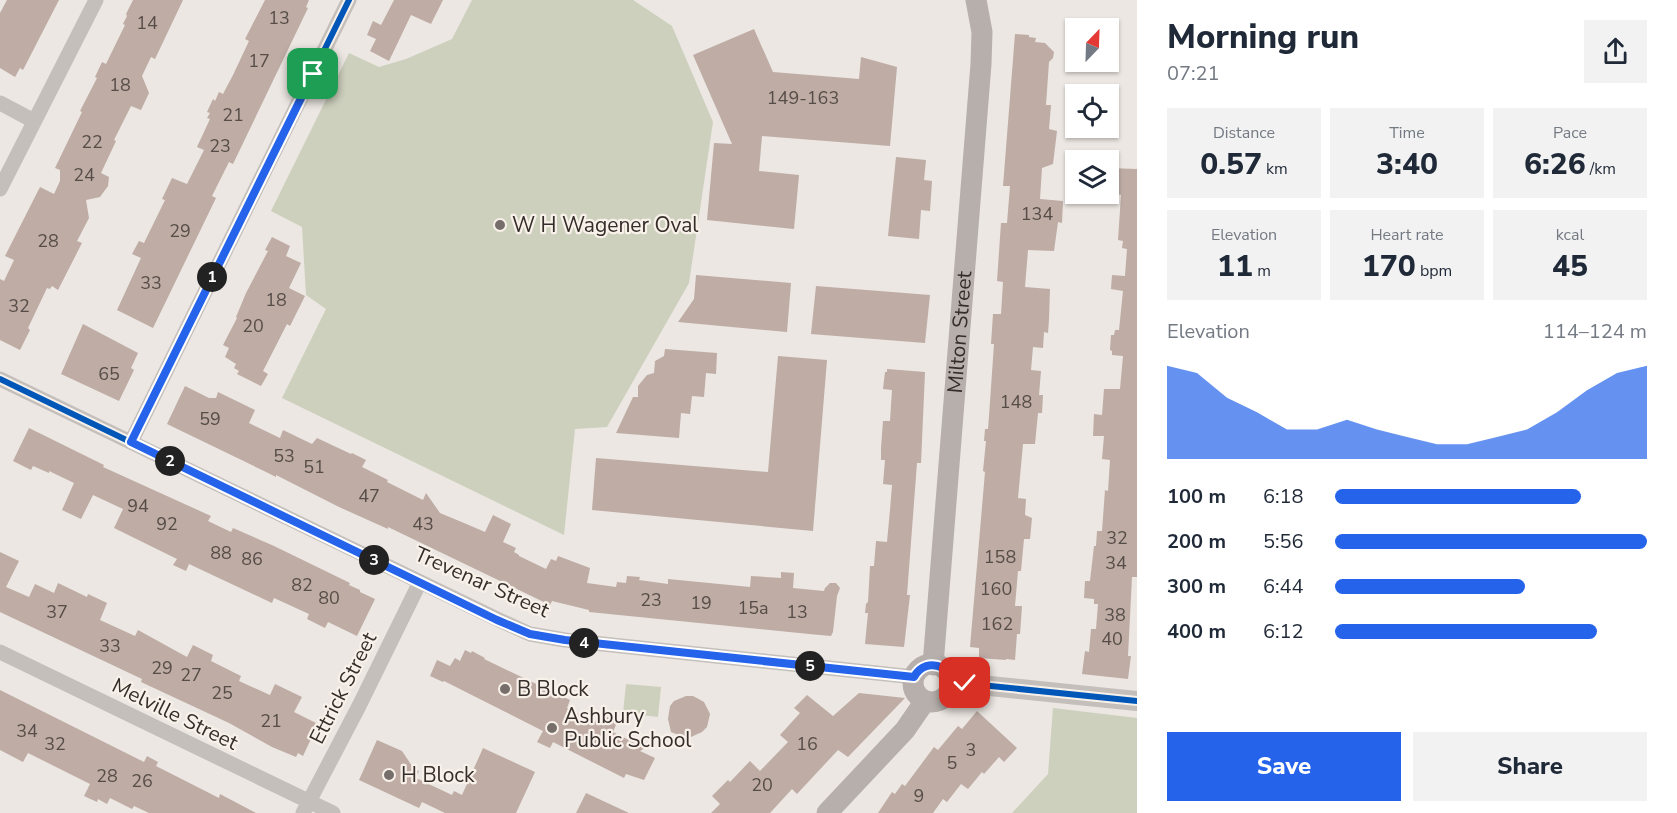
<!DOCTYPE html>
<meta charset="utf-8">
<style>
:root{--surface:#fff;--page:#f2f2f3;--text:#1f2937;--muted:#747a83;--accent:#2563eb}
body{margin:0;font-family:"Nunito Sans",sans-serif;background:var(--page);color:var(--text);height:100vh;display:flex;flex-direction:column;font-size:22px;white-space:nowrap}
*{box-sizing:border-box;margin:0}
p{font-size:20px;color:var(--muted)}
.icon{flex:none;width:33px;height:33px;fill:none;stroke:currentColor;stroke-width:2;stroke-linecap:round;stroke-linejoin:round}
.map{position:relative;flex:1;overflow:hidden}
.sheet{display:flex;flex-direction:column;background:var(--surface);width:540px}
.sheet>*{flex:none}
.needle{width:39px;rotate:23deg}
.controls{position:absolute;left:1065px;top:18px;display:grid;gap:12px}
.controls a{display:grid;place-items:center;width:54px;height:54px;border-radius:0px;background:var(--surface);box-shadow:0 2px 4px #0004;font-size:30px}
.pin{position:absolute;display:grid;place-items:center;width:51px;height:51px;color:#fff;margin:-26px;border-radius:12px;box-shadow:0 3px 9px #0006}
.km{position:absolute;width:30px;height:30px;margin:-15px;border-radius:50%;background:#222;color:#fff;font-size:16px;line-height:30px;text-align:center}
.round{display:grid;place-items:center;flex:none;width:63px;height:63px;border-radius:0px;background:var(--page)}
.summary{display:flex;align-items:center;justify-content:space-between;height:102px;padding:0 30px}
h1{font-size:33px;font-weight:800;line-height:45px}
.stats{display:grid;grid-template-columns:repeat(3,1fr);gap:9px;height:102px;padding:6px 30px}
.stats div{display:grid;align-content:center;border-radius:0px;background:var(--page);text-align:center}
.stats b{font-size:30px;font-weight:800}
.stats small{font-size:16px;font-weight:400}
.stats p{font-size:16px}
.chart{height:168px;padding:12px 30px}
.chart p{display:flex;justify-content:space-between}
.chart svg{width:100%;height:108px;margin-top:6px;fill:var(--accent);opacity:.7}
.button{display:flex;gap:12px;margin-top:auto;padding:12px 30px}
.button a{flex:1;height:69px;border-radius:0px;background:var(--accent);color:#fff;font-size:24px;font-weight:800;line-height:69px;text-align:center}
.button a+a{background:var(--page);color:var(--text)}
ul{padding:0 30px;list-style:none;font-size:20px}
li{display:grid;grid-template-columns:96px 72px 1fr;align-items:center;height:45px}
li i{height:15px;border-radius:8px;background:var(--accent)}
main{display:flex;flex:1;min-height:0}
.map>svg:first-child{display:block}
.green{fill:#cdd0bd}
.building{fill:#beaca5}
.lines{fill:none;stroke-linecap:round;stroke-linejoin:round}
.minor{stroke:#c5bfbb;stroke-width:15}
.tertiary{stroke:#c5bfbb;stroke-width:20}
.secondary{stroke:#b6afab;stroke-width:21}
.cycleway-casing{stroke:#f8f1ea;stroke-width:10}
.cycleway{stroke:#0057b8;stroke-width:6}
.route-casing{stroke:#fff;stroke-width:12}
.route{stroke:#2563eb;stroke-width:8}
.poi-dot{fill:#756e6a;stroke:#f8f1ea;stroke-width:2}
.labels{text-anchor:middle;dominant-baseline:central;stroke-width:4.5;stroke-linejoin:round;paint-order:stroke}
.number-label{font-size:18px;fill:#574d48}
.poi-label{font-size:21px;fill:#352d29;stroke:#f8f1ea;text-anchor:start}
.street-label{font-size:21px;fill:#352d29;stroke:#f8f1ea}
</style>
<main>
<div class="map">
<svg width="1137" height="813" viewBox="0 0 1137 813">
<rect width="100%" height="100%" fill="#ece7e2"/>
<g class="green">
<polygon points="472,0 633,0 672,26 713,122 689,283 607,427 575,429 564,535 282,398 326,309 306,295 302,227 271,211 349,53 379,67 406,59 452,39"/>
<polygon points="626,684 661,687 658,717 623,713"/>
<polygon points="1053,708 1137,718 1137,813 1012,813 1048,774"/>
</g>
<g class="building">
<polygon points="7,0 59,0 23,70 20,68 15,77 0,68 0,13"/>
<polygon points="133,0 183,0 155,59 151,57 142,76 149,93 141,110 131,106 114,140 116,141 101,173 109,177 108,186 100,197 86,200 89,218 77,241 82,243 58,290 52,286 50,289 47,288 28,328 30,330 20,350 0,340 0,279 4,281 14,260 5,256 40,187 54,194 60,181 60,170 55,168 82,112 80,111 97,78 95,77 102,62 106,64 125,25 123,24 127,16 126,14"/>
<polygon points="265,0 309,0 306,7 308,8 233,164 229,162 212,196 216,198 153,328 117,310 141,258 132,254 139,241 144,243 165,200 162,199 172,178 187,184 204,150 197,147 210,119 207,118 210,113 207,112 213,99 215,101 219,92 223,94 233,75 249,41 245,39"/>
<polygon points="394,0 443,0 431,24 411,15 389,61 370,51 376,39 367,35 373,21 381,25"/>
<polygon points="754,29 773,72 859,79 861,57 897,67 890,146 762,136 759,171 799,175 794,229 707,220 714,143 732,144 693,55"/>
<polygon points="1015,34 1029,35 1029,37 1036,38 1035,42 1045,43 1054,52 1053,58 1049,62 1046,105 1051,105 1049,129 1057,131 1053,164 1042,168 1040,199 1063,201 1062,223 1058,222 1054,251 1028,250 1025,287 1050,289 1049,319 1048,333 1044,332 1043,348 1033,347 1031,370 1041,371 1039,395 1043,395 1042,413 1038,413 1035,444 1023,444 1018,498 1026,499 1025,515 1032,518 1030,539 1024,539 1021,571 1018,571 1015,606 1022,606 1020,634 1017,634 1015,660 1006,659 1006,660 979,658 979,648 970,647 985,472 983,471 986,441 984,441 985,429 988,429 989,416 994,344 991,344 993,314 1001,314 1003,282 997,281 1001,223 1007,223 1010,186 1003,186"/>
<polygon points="896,157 926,160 924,180 932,181 930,211 921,210 919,239 888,236"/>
<polygon points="1109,168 1137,169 1137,577 1132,577 1128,656 1131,656 1128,679 1082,674 1085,651 1089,652 1091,629 1096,629 1098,604 1094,604 1094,599 1084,598 1085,581 1090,581 1094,546 1096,546 1097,531 1102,531 1105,490 1108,491 1110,460 1102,459 1104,436 1093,436 1094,414 1102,415 1104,389 1120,389 1123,356 1112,355 1112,351 1110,350 1111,335 1114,335 1115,330 1119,330 1123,291 1111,289 1112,275 1125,276 1127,249 1122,248 1123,241 1118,240 1121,195 1108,192"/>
<polygon points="272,237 290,246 286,256 301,263 289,288 305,296 290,326 287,324 263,371 268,374 261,386 237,374 239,371 234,368 236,364 225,357 229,348 223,345 237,318 236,317 246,293 268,251 265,250"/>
<polygon points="696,275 791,283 787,332 678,322 694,299"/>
<polygon points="816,286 930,295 925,343 811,334"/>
<polygon points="83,324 138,353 131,368 134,370 119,401 61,374"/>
<polygon points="665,349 717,353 716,374 706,373 704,397 692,396 690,414 681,413 679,438 616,433 633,397 638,397 638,386 647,375 654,373 655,361 664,356"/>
<polygon points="778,356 827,360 813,531 592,510 596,458 768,472"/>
<polygon points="887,369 925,372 921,463 917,463 907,595 910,595 904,647 865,644 868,613 865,613 866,604 868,602 870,566 874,566 876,541 887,542 890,510 892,485 883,484 885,460 881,460 881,448 883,421 890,421 892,390 883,389 885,372 887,372"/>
<polygon points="185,386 209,398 216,398 218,392 255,410 249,423 280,438 283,430 312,444 317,438 351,454 352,453 366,460 362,467 388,480 387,482 423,500 426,493 440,513 464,523 485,532 493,515 511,524 503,542 516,548 514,552 519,555 519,556 546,569 551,559 556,561 558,556 590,568 587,583 616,587 617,582 626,583 627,576 640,577 639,580 668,584 668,579 750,587 751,576 781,578 781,572 794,573 793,588 824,591 825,588 830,583 836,583 840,588 837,596 833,632 831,636 809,634 589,612 589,610 552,601 550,605 388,527 388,529 339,507 276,475 276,477 264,471 167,424"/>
<polygon points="29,428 104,465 103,467 211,516 208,521 231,532 233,528 274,546 350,583 349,585 360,590 360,592 375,599 357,636 328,622 325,628 307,619 309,614 274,598 272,603 189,564 186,571 173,565 177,559 114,528 123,509 93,495 81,519 62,510 74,483 49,471 49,473 33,466 31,470 13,461"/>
<polygon points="0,552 19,561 6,587 29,597 35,584 54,593 58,583 87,597 88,594 107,603 100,620 135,636 138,630 187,657 193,645 213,655 211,661 241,676 239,681 270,695 275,684 302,697 294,712 318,724 303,756 298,753 296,757 272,747 229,723 141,682 142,679 0,612"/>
<polygon points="465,650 471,653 472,651 485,658 484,659 570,700 567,708 595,722 599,713 617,722 613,732 645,748 640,751 655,758 644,780 626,774 624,778 553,742 550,748 537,742 543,731 444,681 443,682 430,676 437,660 450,666 455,658 460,661"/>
<polygon points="0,690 144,762 147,756 158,762 156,766 219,798 220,794 256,813 149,813 134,806 132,809 110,798 107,804 98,799 97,802 84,796 90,784 28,753 23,762 0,750"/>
<polygon points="859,693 905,698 848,757 838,750 797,794 792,789 770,813 711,813 720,804 712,796 728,780 730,782 750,761 760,771 788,742 780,735 800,713 794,708 807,695 833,716"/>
<polygon points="686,696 693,696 704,702 710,714 707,727 702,732 691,737 684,737 671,732 668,719 670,706 674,701"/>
<polygon points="977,711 1017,748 1004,762 999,757 984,774 982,772 968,789 961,784 947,802 943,799 933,813 878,813 892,792 895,794 902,784 905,786 934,747 938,750 958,726 962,729"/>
<polygon points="377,740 402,751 414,769 419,771 416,778 452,795 454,791 462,795 483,748 535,772 516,813 445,813 422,802 419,808 359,780"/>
<polygon points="586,793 629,813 576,813"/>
</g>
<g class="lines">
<g class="minor">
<polyline points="0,103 34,121"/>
<polyline points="0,189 96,0"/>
<polyline points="0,379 497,619 530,634 565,640 914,677"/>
<polyline points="131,442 349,0"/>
<polyline points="0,652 333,813"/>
<polyline points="303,813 359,706 420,582"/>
</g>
<polyline class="tertiary" points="951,682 1137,701"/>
<g class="secondary">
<circle cx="932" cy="683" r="19"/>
<path id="s1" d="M933 665 981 64 982 32 976 0"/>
<polyline points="827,813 905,730 925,701"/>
</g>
<g class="cycleway-casing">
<g id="cycleway">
<polyline points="0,379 497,619 530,634 565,640 914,677"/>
<polyline points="131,442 349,0"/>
<polyline points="951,682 1137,701"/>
</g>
</g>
<use href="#cycleway" class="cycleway"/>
</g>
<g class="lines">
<g class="route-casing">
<path id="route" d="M313 74 131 442 497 620 530 634 565 640 914 677C920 666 931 662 943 668L951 682 965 683"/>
</g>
<use href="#route" class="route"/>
</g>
<g class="poi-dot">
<circle cx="500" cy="225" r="6"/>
<circle cx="505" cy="689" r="6"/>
<circle cx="552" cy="728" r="6"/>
<circle cx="389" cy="775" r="6"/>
</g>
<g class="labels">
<g class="number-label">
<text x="279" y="18">13</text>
<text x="147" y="23">14</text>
<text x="259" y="61">17</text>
<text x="120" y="85">18</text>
<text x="803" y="98">149-163</text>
<text x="233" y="115">21</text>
<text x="92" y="142">22</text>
<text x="220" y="146">23</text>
<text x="84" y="175">24</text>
<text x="1037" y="214">134</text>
<text x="180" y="231">29</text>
<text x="48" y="241">28</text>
<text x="151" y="283">33</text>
<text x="276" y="300">18</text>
<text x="19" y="306">32</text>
<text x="253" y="326">20</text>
<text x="109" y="374">65</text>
<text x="1016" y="402">148</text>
<text x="210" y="419">59</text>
<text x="284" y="456">53</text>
<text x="314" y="467">51</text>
<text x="369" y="496">47</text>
<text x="138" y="506">94</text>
<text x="167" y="524">92</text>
<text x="423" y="524">43</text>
<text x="1117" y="538">32</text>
<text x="221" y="553">88</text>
<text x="1000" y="557">158</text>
<text x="252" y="559">86</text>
<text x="1116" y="563">34</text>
<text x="302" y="585">82</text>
<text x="996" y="589">160</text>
<text x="329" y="598">80</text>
<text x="651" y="600">23</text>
<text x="701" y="603">19</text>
<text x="753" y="608">15a</text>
<text x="57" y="612">37</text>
<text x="797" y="612">13</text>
<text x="1115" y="615">38</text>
<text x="997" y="624">162</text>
<text x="1112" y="639">40</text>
<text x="110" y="646">33</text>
<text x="162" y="668">29</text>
<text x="191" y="675">27</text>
<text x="222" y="693">25</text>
<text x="271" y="721">21</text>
<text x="27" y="731">34</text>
<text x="55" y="744">32</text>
<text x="807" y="744">16</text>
<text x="971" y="750">3</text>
<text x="952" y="763">5</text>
<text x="107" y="776">28</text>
<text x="142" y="781">26</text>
<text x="762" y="785">20</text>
<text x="919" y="796">9</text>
</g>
<g class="poi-label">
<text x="512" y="225">W H Wagener Oval</text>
<text x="517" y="689">B Block</text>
<text x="564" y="716">Ashbury<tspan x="564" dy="24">Public School</tspan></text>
<text x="401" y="775">H Block</text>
</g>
<g class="street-label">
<text stroke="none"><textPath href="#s1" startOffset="334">Milton Street</textPath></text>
<text transform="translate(482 582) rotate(24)">Trevenar Street</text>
<text transform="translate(343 688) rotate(-63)">Ettrick Street</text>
<text transform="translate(175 714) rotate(26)">Melville Street</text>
</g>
</g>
</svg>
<div class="controls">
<a><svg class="needle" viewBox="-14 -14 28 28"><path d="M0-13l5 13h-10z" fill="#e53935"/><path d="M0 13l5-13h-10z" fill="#747a83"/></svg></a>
<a><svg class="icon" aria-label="locate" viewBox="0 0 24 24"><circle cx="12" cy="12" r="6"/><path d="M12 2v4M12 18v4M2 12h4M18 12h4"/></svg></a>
<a><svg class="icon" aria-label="layers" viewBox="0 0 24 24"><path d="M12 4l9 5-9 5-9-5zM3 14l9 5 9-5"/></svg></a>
</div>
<div class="pin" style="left:313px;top:74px;background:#1e9e55"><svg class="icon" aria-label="arrive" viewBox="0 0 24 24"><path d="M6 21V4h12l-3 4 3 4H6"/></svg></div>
<div class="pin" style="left:965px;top:683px;background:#d93025"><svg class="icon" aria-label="check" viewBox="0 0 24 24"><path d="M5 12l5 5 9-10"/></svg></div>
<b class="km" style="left:212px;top:277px">1</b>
<b class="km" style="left:170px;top:461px">2</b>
<b class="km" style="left:374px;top:560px">3</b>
<b class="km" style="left:584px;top:643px">4</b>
<b class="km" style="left:810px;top:666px">5</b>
</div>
<section class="sheet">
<div class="summary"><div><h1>Morning run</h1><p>07:21</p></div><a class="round"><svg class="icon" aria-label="share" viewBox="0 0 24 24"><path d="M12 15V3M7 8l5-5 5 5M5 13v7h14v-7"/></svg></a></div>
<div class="stats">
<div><p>Distance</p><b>0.57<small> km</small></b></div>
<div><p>Time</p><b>3:40</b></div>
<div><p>Pace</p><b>6:26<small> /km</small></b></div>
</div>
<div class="stats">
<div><p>Elevation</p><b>11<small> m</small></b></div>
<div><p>Heart rate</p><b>170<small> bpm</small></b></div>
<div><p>kcal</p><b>45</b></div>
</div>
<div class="chart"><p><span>Elevation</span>114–124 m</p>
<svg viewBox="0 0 160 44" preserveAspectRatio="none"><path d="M0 44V6L10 9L20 19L30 25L40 32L50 32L60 28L70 32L80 35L90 38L100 38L110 35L120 32L130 25L140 16L150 9L160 6V44z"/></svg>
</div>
<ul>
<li><b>100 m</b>6:18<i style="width:79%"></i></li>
<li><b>200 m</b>5:56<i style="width:100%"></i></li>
<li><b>300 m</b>6:44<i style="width:61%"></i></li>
<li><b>400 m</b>6:12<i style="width:84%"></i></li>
</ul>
<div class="button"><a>Save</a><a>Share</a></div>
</section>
</main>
